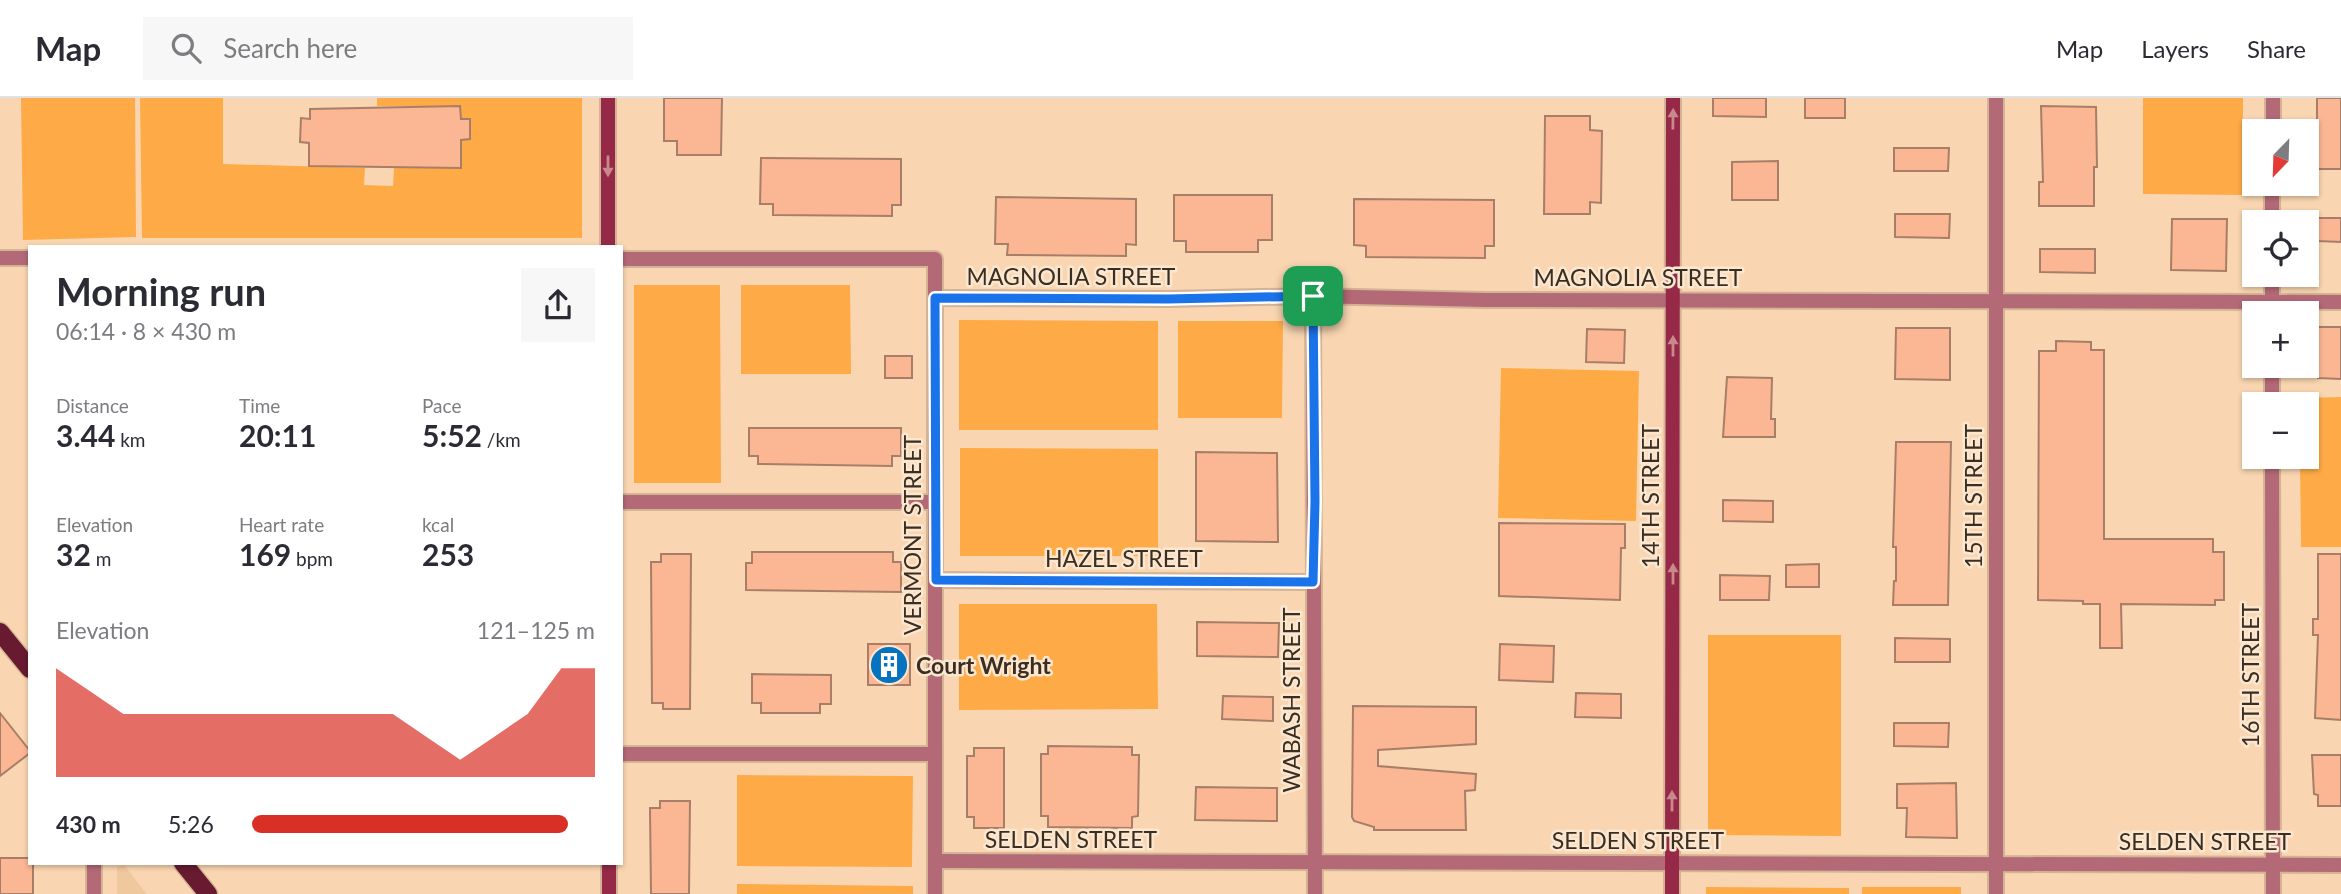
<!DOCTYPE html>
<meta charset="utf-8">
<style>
:root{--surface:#fff;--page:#f7f7f7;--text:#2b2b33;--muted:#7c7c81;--line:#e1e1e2;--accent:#d93025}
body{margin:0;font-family:Lato,sans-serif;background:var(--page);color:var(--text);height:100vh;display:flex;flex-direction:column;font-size:26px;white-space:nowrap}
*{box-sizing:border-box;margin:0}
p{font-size:23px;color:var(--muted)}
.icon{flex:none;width:38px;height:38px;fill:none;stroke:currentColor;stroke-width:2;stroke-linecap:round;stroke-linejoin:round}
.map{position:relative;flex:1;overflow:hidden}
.panel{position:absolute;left:28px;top:147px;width:595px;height:620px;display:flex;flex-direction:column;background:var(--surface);border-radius:0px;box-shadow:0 2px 5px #0004}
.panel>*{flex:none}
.needle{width:46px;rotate:203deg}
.tools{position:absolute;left:2242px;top:21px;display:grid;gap:14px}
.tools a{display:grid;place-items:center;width:77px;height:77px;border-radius:0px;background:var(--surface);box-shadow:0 2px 5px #0004;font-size:35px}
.pin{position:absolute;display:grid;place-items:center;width:60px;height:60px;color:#fff;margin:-30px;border-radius:14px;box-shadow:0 4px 10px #0006}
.round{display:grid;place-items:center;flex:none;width:74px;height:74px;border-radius:0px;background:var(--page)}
.head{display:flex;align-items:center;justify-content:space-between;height:119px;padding:0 28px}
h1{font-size:38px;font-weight:700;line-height:52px}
.figures{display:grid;grid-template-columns:repeat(3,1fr);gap:10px;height:119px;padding:7px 28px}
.figures div{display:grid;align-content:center}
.figures b{font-size:30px;font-weight:700}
.figures small{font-size:19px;font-weight:400}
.figures p{font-size:19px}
.chart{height:196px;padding:14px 28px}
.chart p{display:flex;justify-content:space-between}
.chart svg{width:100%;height:126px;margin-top:7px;fill:var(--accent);opacity:.7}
ul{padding:0 28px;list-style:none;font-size:23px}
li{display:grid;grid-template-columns:112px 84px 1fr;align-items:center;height:52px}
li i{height:18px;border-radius:9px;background:var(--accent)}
header{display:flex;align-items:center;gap:42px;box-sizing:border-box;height:98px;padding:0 35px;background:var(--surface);border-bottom:2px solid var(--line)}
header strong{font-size:33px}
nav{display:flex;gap:38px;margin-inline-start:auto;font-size:24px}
.search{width:490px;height:63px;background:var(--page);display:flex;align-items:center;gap:18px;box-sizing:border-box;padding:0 24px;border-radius:0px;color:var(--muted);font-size:26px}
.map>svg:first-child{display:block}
.built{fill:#f0c89d}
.green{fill:#feab47}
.building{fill:#fbb694;stroke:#a97e68;stroke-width:2}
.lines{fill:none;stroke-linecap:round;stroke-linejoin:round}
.street-casing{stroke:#d3b494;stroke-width:18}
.secondary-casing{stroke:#d3b494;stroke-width:18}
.primary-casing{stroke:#d3b494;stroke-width:21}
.street{stroke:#b46977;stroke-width:14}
.secondary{stroke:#962948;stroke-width:14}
.primary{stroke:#671a30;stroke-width:18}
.oneway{fill:#c8888c}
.route-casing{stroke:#fff;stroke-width:14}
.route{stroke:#1a73e8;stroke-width:9}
.labels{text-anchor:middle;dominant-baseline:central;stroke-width:5;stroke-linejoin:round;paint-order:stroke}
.street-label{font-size:23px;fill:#3b2d1f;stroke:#fbe6d0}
.poi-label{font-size:23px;font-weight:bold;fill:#3b2d1f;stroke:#fbe6d0;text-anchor:start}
</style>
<header>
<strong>Map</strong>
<div class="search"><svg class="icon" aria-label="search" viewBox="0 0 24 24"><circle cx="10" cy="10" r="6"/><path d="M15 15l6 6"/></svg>Search here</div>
<nav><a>Map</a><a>Layers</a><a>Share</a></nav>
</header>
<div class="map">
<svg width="2341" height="796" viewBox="0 0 2341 796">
<rect width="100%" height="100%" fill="#f9d6b1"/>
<polygon class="built" points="124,767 147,796 117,796 117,769"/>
<g class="green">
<polygon points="21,0 135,0 136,139 23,142"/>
<polygon points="140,0 223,0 223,66 365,70 364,87 393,88 394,70 461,70 461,42 470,41 470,21 461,21 460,8 377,8 377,0 582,0 582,140 142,140"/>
<polygon points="2143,0 2243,0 2243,97 2143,96"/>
<polygon points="634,187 720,187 721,385 634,385"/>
<polygon points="741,187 850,187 851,276 741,276"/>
<polygon points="959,222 1158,223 1158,332 959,332"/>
<polygon points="1178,223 1283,223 1282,320 1178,320"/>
<polygon points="1501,270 1639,273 1636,423 1498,420"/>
<polygon points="2341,299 2341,449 2301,449 2300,359 2306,359 2306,306 2300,306 2300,300"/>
<polygon points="960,350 1158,351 1158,458 960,458"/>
<polygon points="959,506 1157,506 1158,611 959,612"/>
<polygon points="1708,537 1841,537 1841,738 1708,737"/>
<polygon points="737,677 913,678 912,769 737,768"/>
<polygon points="737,786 913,788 913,796 737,796"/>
<polygon points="1706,789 1849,790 1849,796 1706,796"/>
<rect x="1862" y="789" width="99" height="7"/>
</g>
<g class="building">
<polygon points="664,0 722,0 721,57 677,57 677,43 664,43"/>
<polygon points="1713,0 1766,0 1766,19 1713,18"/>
<rect x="1805" y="0" width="40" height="20"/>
<polygon points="2317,0 2341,0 2341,71 2306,71 2307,44 2317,44"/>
<polygon points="460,8 461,21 470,21 470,41 461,42 461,70 309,68 309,45 300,44 301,20 310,21 310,11"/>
<polygon points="2041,8 2096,9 2097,69 2094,69 2094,108 2039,108 2039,84 2043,84"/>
<polygon points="1545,18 1590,18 1590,32 1602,33 1601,105 1590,104 1590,116 1544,116"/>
<polygon points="1894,50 1949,50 1948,73 1894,73"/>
<polygon points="761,60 901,61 901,107 892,107 892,118 773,117 773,106 760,106"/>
<polygon points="1778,63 1778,102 1732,102 1732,64"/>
<polygon points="1174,97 1272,97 1272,142 1258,142 1258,154 1186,154 1186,143 1174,143"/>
<polygon points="996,99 1136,101 1136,147 1126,146 1126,158 1007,157 1008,146 995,146"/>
<polygon points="1354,101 1494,102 1494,148 1485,148 1485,160 1366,159 1366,148 1354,147"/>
<polygon points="1895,116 1950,116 1949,140 1895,139"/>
<polygon points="2317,120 2341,120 2341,144 2317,143"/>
<polygon points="2172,121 2227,121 2226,173 2171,172"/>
<polygon points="2040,151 2095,151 2095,175 2040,174"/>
<polygon points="2317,229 2341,229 2341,281 2318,280"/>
<polygon points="1896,230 1950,230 1950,282 1895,281"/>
<polygon points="1587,231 1625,232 1624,265 1586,264"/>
<polygon points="2056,243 2091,244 2091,252 2104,252 2104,441 2213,441 2213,454 2224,454 2224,502 2215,502 2215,507 2121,506 2122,550 2100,550 2100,506 2083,506 2083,503 2038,502 2039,253 2056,253"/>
<rect x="885" y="258" width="27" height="22"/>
<polygon points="1727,279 1772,280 1771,321 1775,321 1775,339 1723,339"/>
<polygon points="749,330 901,330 901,358 892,358 892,368 758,366 758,358 749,358"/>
<polygon points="1896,344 1951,344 1948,507 1893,507 1894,483 1896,483 1896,449 1893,449"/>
<polygon points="1196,354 1277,355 1278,444 1196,443"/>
<polygon points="1723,402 1773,403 1773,424 1723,423"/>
<polygon points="1499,425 1625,426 1625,450 1621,450 1620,502 1499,498"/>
<polygon points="752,454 893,454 893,464 901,464 901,494 746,492 746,465 752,465"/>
<polygon points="661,456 691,456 690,611 663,611 663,605 652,605 651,464 661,464"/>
<polygon points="2318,456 2341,456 2341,622 2315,620 2318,537 2313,537 2313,521 2318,521"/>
<polygon points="1819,466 1819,489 1786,489 1786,467"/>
<polygon points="1720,477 1770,478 1769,502 1720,502"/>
<polygon points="1197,524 1279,525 1278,559 1197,558"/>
<polygon points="1895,540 1950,541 1950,564 1895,564"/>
<rect x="868" y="546" width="42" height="41"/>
<polygon points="1500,546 1554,548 1553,584 1499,582"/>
<polygon points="752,576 831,577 831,606 820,606 820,615 761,615 761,605 752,605"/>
<polygon points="1576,595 1621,596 1621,620 1575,619"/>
<polygon points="1223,598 1273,599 1273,623 1222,621"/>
<polygon points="1353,608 1476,609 1476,646 1378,652 1378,668 1476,676 1475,692 1465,693 1466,732 1374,732 1374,729 1354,723 1352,719"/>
<polygon points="0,615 30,653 30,655 0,678"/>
<polygon points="1894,625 1949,625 1948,649 1894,648"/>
<polygon points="1048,648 1132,649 1132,657 1139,657 1138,718 1132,719 1132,730 1048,729 1048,718 1041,718 1041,656 1048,656"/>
<polygon points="974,650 1004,650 1004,730 974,730 974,719 967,719 967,658 974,658"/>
<polygon points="2312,657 2341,657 2341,708 2318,708 2318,697 2314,696"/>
<polygon points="1956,685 1957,740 1906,739 1907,710 1897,710 1897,686"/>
<polygon points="1196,689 1277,690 1277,723 1195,722"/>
<polygon points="660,703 690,703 689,796 651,796 650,710 660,710"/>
<polygon points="0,760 30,760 30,765 33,765 33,796 0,796"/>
</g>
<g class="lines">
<g class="street-casing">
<g id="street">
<polyline points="1996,0 1996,796"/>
<polyline points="2273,33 2273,0"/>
<polyline points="2272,124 2272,86"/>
<polyline points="0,160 30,160"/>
<polyline points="621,161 935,161 935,796"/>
<polyline points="1313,198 1315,796"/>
<polyline points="935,200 1168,201 1313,198 1485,202 2341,204"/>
<polyline points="2272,215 2272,177"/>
<polyline points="2272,268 2272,306"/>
<polyline points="2272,359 2273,796"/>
<polyline points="621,404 935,404"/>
<polyline points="936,482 1313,484"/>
<polyline points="621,656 935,656"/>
<polyline points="935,763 2341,767"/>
<polyline points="94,765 94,796"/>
</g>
</g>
<g class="secondary-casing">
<g id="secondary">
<polyline points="608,0 608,149"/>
<polyline points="609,796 609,765"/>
<polyline points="1672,796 1673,0"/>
</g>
</g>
<g class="primary-casing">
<g id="primary">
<polyline points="0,534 30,571"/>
<polyline points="183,765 208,796"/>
</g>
</g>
<use href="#street" class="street"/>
<use href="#secondary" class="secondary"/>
<use href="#primary" class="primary"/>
</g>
<defs><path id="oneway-solid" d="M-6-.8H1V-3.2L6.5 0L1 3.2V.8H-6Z" transform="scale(1.75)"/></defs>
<g class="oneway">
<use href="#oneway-solid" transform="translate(1673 21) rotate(-89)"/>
<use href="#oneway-solid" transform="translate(608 68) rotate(90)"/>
<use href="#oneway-solid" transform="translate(1673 248) rotate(-90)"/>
<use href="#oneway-solid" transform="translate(1673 476) rotate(-90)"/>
<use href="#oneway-solid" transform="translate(1672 703) rotate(-90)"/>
</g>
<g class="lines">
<g class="route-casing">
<polygon id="route" points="1313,198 1315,404 1313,484 936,482 935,200 1168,201"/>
</g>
<use href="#route" class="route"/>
</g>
<defs>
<g id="building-disc" transform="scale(2.0125)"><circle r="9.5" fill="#0673be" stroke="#fbe6d0"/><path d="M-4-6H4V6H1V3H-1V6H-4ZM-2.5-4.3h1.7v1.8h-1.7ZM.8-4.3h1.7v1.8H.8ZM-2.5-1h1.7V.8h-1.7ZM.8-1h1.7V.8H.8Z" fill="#fff"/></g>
</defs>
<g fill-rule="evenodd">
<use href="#building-disc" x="889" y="567"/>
</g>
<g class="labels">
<g class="street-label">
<text x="1071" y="178">MAGNOLIA STREET</text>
<text x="1638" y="179">MAGNOLIA STREET</text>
<text transform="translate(1650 398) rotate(-90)">14TH STREET</text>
<text transform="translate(1973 398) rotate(-90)">15TH STREET</text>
<text transform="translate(912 437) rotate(-90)">VERMONT STREET</text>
<text x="1124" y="460">HAZEL STREET</text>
<text transform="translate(2250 577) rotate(-90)">16TH STREET</text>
<text transform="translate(1291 602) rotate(-90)">WABASH STREET</text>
<text x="1071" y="741">SELDEN STREET</text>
<text x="1638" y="742">SELDEN STREET</text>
<text x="2205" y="743">SELDEN STREET</text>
</g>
<g class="poi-label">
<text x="916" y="567">Court Wright</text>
</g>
</g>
</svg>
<div class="tools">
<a><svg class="needle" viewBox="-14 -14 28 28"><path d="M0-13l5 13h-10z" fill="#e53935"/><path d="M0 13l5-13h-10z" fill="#7c7c81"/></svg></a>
<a><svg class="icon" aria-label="locate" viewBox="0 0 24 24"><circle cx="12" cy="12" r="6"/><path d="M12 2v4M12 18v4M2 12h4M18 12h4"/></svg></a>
<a>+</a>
<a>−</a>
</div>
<div class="pin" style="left:1313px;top:198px;background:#1e9e55"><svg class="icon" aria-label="arrive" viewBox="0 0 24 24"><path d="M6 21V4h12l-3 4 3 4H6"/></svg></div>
<section class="panel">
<div class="head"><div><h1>Morning run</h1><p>06:14 · 8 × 430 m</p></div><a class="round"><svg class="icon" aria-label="share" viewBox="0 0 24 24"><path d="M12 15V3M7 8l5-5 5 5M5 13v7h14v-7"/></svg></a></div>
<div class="figures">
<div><p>Distance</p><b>3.44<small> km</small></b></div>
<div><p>Time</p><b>20:11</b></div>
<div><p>Pace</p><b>5:52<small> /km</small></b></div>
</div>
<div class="figures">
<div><p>Elevation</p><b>32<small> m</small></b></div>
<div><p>Heart rate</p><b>169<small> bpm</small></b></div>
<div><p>kcal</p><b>253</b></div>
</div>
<div class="chart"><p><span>Elevation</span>121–125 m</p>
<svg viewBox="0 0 160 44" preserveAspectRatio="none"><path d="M0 44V6L10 14L20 22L30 22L40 22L50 22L60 22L70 22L80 22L90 22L100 22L110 30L120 38L130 30L140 22L150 6L160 6V44z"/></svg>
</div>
<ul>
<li><b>430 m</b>5:26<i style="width:92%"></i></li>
</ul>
</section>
</div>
